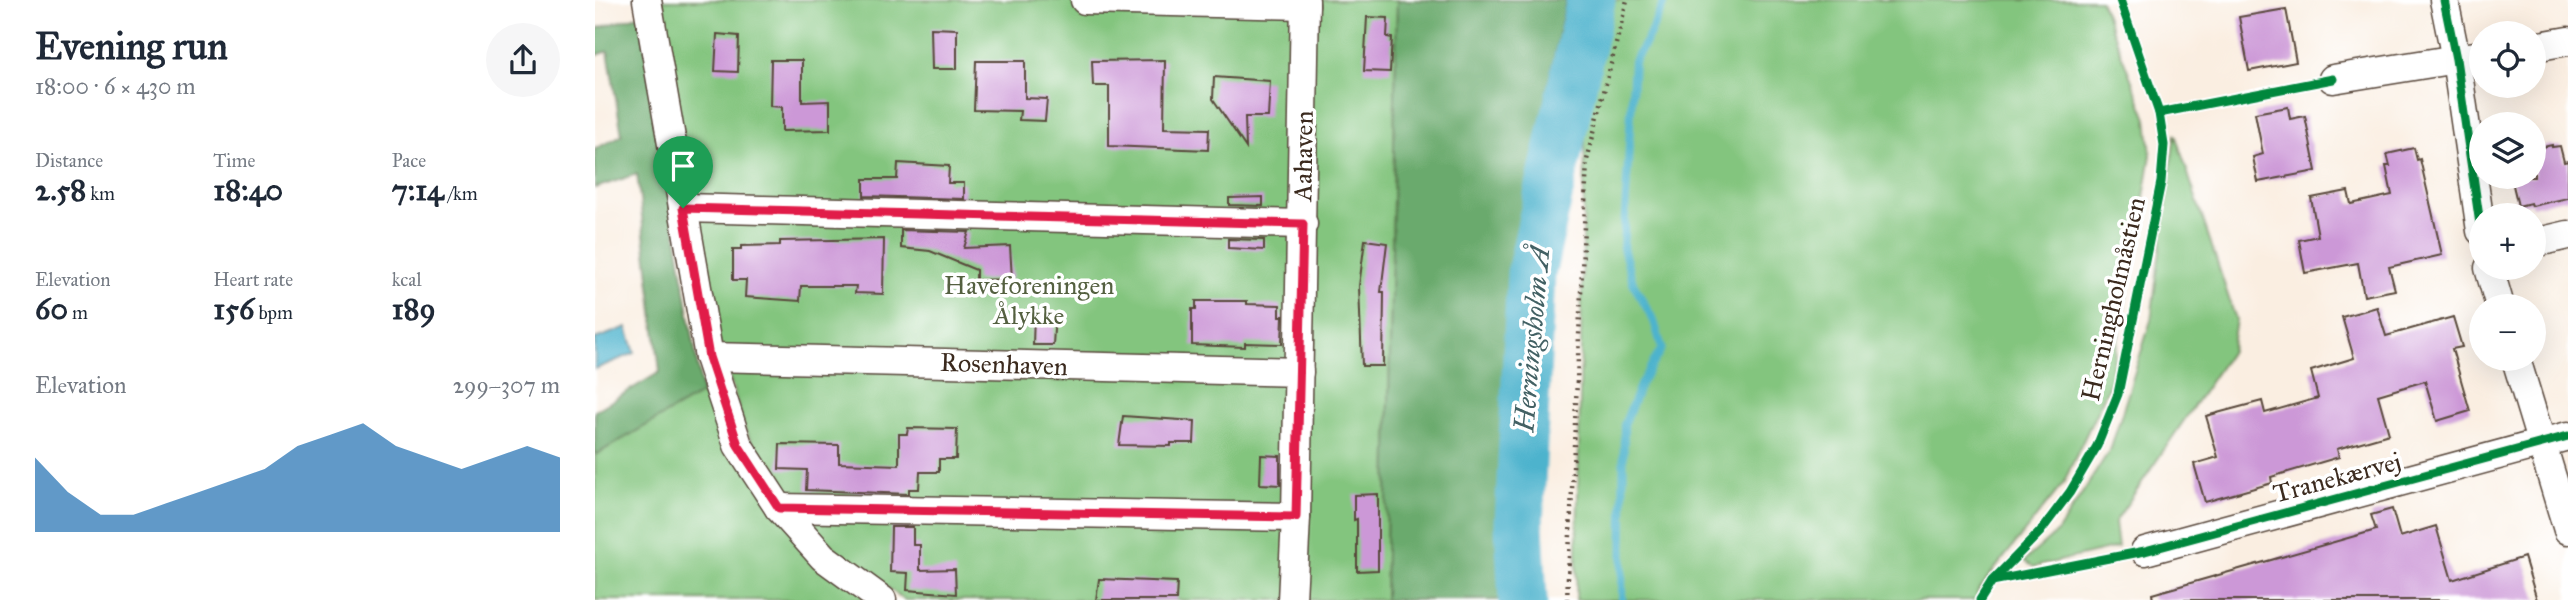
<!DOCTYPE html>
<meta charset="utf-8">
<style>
:root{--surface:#fff;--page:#f6f6f7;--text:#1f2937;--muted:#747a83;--accent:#1f6fb2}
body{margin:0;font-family:"IM FELL Great Primer",serif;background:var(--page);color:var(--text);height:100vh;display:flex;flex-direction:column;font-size:26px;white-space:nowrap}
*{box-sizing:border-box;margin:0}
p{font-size:23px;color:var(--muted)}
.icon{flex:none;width:38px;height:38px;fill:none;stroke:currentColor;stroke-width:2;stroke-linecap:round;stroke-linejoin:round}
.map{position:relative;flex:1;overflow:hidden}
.side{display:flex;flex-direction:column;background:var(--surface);width:595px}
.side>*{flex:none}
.controls{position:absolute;left:1874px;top:21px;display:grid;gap:14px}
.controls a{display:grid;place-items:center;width:77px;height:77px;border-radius:50%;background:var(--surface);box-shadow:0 7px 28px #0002;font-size:35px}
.pin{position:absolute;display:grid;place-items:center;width:60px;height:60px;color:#fff;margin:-72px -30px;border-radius:50% 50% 50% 0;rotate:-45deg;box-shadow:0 0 7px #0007}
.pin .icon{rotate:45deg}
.round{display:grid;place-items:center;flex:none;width:74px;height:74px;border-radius:37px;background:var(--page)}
.summary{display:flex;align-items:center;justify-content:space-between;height:119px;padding:0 35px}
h1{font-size:38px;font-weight:700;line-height:52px}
.stats{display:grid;grid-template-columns:repeat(3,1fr);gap:10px;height:119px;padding:7px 35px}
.stats div{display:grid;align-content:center}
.stats b{font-size:30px;font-weight:700}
.stats small{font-size:19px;font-weight:400}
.stats p{font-size:19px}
.chart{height:196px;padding:14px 35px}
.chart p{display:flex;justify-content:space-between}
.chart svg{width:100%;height:126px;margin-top:7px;fill:var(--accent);opacity:.7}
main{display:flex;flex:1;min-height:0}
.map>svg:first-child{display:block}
.green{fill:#83c57e;stroke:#5f784e;stroke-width:2}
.forest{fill:#6aaa6d;stroke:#526a46;stroke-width:2}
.water{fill:#4eb3cd;stroke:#446e76;stroke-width:2}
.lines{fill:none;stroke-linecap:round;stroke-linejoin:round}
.stream{stroke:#4eb3cd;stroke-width:8}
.river{stroke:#4eb3cd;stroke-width:49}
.building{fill:#cc98d7}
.minor-casing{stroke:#58473b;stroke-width:31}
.path{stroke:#58473b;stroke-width:4.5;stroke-dasharray:2 5;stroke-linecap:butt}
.minor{stroke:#fff;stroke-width:28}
.cycleway-casing{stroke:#fff;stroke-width:13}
.cycleway{stroke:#00873e;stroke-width:9}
.route-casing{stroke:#fff;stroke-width:14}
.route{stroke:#e11d48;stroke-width:9}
.labels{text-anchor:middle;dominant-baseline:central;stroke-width:7;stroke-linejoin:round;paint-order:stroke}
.street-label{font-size:26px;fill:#3b2a1e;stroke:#fff}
.park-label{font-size:26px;fill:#546040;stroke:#fff}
.water-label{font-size:28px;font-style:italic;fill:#436164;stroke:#fff}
</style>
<main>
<section class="side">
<div class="summary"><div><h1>Evening run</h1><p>18:00 · 6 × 430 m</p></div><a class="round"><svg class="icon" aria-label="share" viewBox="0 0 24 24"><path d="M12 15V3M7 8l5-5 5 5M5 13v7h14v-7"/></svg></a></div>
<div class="stats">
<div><p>Distance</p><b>2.58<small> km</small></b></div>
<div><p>Time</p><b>18:40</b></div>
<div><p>Pace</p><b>7:14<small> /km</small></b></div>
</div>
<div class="stats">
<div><p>Elevation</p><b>60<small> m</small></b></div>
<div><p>Heart rate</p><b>156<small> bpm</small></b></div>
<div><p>kcal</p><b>189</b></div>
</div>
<div class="chart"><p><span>Elevation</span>299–307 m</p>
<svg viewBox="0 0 160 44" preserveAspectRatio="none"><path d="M0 44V18L10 30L20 38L30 38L40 34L50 30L60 26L70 22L80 14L90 10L100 6L110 14L120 18L130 22L140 18L150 14L160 18V44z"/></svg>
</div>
</section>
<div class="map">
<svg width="1973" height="600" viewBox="0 0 1973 600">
<rect width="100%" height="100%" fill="#fff"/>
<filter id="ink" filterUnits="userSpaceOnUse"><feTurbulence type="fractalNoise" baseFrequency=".0143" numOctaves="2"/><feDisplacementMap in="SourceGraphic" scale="14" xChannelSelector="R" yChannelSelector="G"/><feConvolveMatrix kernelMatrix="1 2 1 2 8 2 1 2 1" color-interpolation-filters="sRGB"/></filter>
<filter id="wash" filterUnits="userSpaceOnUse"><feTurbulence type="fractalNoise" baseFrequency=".00686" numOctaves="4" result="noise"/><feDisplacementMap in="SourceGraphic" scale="28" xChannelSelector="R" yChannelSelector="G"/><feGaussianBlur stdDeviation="1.57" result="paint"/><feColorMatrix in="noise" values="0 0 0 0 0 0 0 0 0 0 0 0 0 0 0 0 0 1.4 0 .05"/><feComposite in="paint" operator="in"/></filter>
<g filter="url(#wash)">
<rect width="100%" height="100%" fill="#faeee1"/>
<g class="green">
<polygon points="65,0 802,0 790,600 310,600 245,555 188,495 151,432 123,341"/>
<polygon points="1011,0 1505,0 1552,119 1556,155 1537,268 1514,386 1468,484 1383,590 1381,600 981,600 991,83"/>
<polygon points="1580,134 1641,320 1636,351 1520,522 1523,547 1439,567 1429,561 1463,531 1516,448 1556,320"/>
<polygon points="107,393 144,462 277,600 0,600 0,455"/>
</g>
<g class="forest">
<polygon points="802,0 971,0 942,140 923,372 910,600 790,600"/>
<polygon points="45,15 107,393 0,455 0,411 65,372 42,174 0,188 0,149 27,135 13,51 0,56 0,29"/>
</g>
<polygon class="water" points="32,327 40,353 0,369 0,339"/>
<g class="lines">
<polyline class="stream" points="1027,600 1029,425 1046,383 1067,348 1059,321 1038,283 1028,248 1039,61 1054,36 1070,0"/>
<polyline class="river" points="928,600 924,525 936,274 996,0"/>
</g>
<g id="blocks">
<g class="building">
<polygon points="1691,9 1701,62 1654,71 1644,17"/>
<polygon points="772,17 793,18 792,37 797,38 795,72 769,71"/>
<polygon points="336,28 362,29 362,69 337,69"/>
<polygon points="122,34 144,36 143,72 120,71"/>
<polygon points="176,60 207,60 207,102 235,101 235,130 187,131 187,107 175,106"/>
<polygon points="570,60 569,128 614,129 613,150 514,146 514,86 498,86 497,61"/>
<polygon points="381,61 430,61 430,98 452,99 450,121 424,120 425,111 379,110"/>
<polygon points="619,77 675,81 673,117 650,117 651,148 618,99"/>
<polygon points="1693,107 1695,119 1710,116 1721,171 1663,182 1658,157 1668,154 1660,113"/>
<polygon points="1957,145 1957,147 1965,146 1969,162 1973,161 1973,198 1937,206 1936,203 1923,206 1916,177 1939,177 1939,149"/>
<polygon points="1819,148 1822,160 1825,159 1847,255 1794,267 1800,290 1769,296 1763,263 1710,273 1704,240 1723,236 1716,198 1753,191 1756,204 1797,195 1791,166 1795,166 1792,154"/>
<polygon points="303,163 354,166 353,183 369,183 369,199 269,196 269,179 302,179"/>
<polygon points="668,197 668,206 634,205 634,198"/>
<polygon points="306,230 374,232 369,248 415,246 417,279 381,280 381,270 335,251 306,248"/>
<polygon points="289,239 288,294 260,293 261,286 206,286 205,301 150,297 151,280 138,280 138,249 146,249 146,246 185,245 185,241"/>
<polygon points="633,239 669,240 669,250 633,248"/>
<polygon points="770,240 792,243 786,292 789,292 788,366 767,366 764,286"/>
<polygon points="601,301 652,301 652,304 685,305 685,316 688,316 687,344 650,343 650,347 597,345 597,309 601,309"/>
<polygon points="1782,307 1791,336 1858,317 1867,347 1857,349 1875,411 1842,421 1830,381 1783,395 1794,434 1742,449 1744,457 1676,477 1677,483 1610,502 1599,464 1623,457 1611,416 1667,401 1670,413 1723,398 1716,371 1759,358 1747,317"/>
<polygon points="439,313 460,314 458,345 438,345"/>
<polygon points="528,416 600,421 599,443 576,443 576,446 524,445"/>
<polygon points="313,428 362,429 361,459 344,459 344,472 325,472 324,489 314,489 314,494 211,490 212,470 184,469 185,444 244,445 244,463 304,465 304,434 312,434"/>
<polygon points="666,455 685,456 685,485 665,484"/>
<polygon points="783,494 783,570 762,571 762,519 759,520 759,495"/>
<polygon points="1797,509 1805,537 1841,526 1857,580 1929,557 1942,600 1558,600 1557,594 1781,530 1776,515"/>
<polygon points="296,527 318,527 318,545 325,545 325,570 360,569 361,594 312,590 313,573 295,572"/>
<polygon points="504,579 582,582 581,600 501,600"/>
</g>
</g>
</g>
<g filter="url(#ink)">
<use href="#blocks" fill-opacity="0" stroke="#58473b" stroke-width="2"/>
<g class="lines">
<g class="minor-casing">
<g id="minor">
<polyline points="52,0 114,357 143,445 184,508 228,557 287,600"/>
<polyline points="490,0 710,5"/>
<polyline points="1849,0 1861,59 1886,231"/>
<polyline points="1939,47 1973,41"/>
<polyline points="1738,79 1886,55"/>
<polyline points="88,208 708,224"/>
<polyline points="1939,243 1973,235"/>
<polyline points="1894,268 1905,306"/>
<polyline points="114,357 704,372"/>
<polyline points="1921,359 1973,530"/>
<polyline points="184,508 701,517"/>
<polyline points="1550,551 1973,436"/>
<polyline points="697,600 701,517 710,0"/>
</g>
</g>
<polyline class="path" points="972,600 992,160 1032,0"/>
<use href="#minor" class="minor"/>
<g class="cycleway-casing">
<g id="cycleway">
<polyline points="1849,0 1861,59 1886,231"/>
<polyline points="1564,113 1738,79"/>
<polyline points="1397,581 1550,551 1973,436"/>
<polyline points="1385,600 1397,581 1445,532 1475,492 1502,446 1523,394 1566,182 1569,145 1564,113 1525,0"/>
</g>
</g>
<use href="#cycleway" class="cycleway"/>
</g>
</g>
<g class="lines" filter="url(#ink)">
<g class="route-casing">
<polygon id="route" points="88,208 708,224 701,517 184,508 143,445 114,357"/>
</g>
<use href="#route" class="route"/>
</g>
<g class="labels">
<g class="street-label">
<text transform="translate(708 156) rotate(-89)">Aahaven</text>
<text transform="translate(1518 299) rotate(-77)">Herningholmåstien</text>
<text transform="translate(409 364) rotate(2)">Rosenhaven</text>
<text transform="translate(1742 477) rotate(-15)">Tranekærvej</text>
</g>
<g class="park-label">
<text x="434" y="285">Haveforeningen<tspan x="434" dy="30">Ålykke</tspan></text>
</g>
<g class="water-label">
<text transform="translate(937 339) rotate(-85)">Herningsholm Å</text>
</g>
</g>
</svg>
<div class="controls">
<a><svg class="icon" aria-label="locate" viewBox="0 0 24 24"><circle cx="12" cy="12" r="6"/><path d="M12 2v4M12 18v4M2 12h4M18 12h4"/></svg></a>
<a><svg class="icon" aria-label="layers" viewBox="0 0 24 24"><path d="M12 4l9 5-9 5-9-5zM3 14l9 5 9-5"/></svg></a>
<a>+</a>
<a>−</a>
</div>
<div class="pin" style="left:88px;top:208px;background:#1e9e55"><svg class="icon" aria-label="arrive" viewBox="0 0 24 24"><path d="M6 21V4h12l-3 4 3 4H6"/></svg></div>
</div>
</main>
